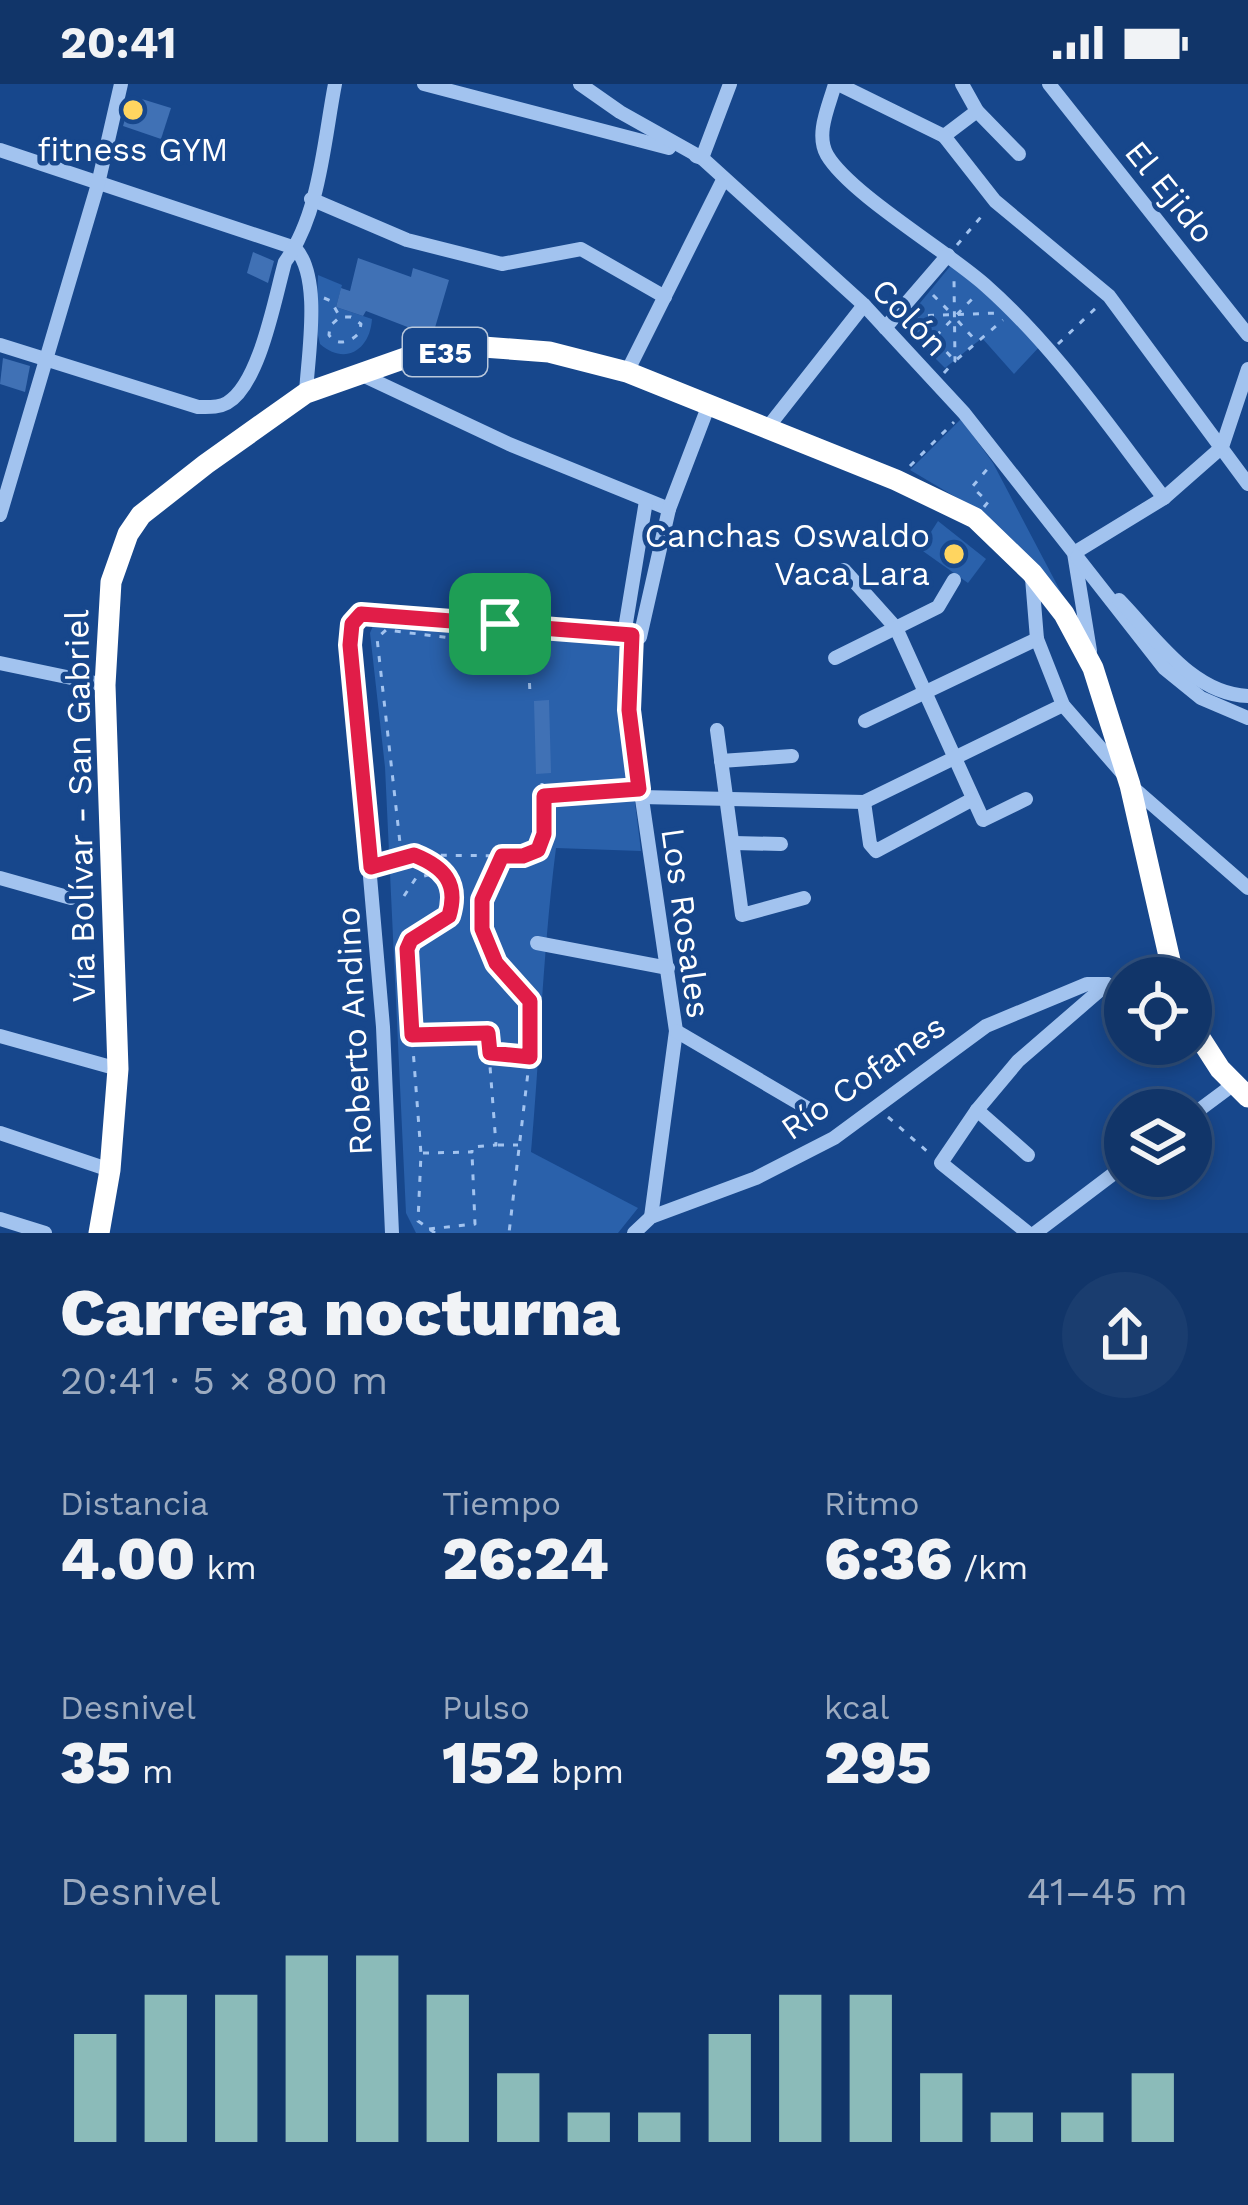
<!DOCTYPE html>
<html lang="es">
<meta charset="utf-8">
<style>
:root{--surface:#113569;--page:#1a3d6f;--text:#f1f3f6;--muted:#9cabc0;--line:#30507d;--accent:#8bbbb9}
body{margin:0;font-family:"Work Sans",sans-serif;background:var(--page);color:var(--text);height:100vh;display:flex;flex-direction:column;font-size:45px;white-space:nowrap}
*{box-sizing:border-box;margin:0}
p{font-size:39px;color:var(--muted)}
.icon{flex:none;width:66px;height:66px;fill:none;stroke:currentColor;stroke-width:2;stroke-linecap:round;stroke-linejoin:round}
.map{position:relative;height:1149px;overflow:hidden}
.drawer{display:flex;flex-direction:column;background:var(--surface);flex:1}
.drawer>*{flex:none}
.buttons{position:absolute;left:1104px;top:873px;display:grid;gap:24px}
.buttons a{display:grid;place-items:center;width:108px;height:108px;border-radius:50%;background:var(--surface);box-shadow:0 6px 18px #0003,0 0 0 3px var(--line);font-size:60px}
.pin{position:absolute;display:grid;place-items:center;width:102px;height:102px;color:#fff;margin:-51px;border-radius:24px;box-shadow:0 6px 18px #0006}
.round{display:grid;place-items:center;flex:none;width:126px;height:126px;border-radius:63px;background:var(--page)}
.overview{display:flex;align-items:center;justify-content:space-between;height:204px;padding:0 60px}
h1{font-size:66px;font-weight:800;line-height:90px}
.figures{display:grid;grid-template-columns:repeat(3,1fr);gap:18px;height:204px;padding:12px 60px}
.figures div{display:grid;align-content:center}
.figures b{font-size:60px;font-weight:800}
.figures small{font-size:33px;font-weight:400}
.figures p{font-size:33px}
.chart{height:336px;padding:24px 60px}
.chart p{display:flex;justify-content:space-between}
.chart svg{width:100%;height:216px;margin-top:12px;stroke:var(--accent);stroke-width:6}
.status{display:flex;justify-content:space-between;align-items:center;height:84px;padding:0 60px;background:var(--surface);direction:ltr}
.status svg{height:33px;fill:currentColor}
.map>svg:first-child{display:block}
.green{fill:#2a61ab}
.building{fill:#4071b5}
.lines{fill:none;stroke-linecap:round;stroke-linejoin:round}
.path{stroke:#a2c3ef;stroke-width:3;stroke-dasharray:6 9;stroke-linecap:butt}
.minor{stroke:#a2c3ef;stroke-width:14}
.highway{stroke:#fff;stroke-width:21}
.route-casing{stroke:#fff;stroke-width:24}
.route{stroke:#e11d48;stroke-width:15}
.poi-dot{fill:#ffd560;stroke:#17478c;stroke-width:4.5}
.labels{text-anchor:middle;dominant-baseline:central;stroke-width:9;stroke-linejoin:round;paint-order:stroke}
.shield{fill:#17478c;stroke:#b9c8dc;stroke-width:3}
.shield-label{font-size:30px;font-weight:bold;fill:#fff}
.poi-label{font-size:33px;fill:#fff;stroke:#17478c}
.street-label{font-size:33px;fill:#fff;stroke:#17478c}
</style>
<div class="status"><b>20:41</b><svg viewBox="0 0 49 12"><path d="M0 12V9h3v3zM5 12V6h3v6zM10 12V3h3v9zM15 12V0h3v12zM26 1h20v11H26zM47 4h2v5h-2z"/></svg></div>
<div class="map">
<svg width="1248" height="1149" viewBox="0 0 1248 1149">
<rect width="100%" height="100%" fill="#17478c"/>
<g class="green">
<polygon points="952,180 1041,261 1014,290 982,254 945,284 902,241"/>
<path d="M318 191 342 201 336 223 372 235C370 266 345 282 320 260L316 243Z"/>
<polygon points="961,335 993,379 1064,514 981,428 910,386"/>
<polygon points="938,437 986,475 968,499 920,465"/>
<path d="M380 540 623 557 622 614 641 767 556 764C543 865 540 967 531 1068L638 1124 618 1149H416L406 1129 385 683 370 549 373 542Z"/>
</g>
<g class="building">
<polygon points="132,12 171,24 161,55 123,42"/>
<polygon points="253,168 274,177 268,199 247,189"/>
<polygon points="358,174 411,193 413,184 449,196 434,247 426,244 423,249 366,227 363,232 336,223 341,204 350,207"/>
<polygon points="3,274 30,282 25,308 0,300"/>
<polygon points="549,616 551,689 536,690 534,617"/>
</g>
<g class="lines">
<g class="path">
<polyline points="957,161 986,127"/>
<polyline points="933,211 952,230"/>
<path d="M324 214 331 217 340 233 330 242 329 251C337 263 351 258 359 249L361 240 351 233H340"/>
<polyline points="913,232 998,229"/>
<polyline points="916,235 955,277 1003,236"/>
<polyline points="958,237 976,257"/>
<polyline points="936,252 976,211"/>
<polyline points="1058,260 1099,221"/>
<polyline points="944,289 955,277 954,195"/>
<polyline points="910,382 954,338"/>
<polyline points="984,423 988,418 972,403 990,382"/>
<polyline points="545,712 625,706"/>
<polyline points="502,772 482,816 482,845 496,879 530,917 533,946 509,1149"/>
<polyline points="382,780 414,771 523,772 538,766 544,750 542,699"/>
<polyline points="404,812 416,794 444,787"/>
<polyline points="413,951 488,949 489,969 529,972"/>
<polyline points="888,1033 930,1070"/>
<polyline points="498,1061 518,1061"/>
<polyline points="423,1069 472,1068 472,1063 496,1061 489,969"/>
<polyline points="429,1145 475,1140 472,1069"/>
<path d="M435 1149 418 1137 421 1070 406 873 411 856 449 831C467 777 424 787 400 759L377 554 386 546 517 562 528 572 530 609"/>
</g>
<g class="minor">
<polyline points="424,0 669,64"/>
<polyline points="580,0 620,28 702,74 864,221 964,329 1074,469 1090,567"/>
<path d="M835 0C829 22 815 50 827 71 850 110 947 167 985 201 1055 263 1107 340 1164 414"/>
<polyline points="838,0 944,52 977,27"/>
<polyline points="962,0 977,27 1019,70"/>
<polyline points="1049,0 1248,251"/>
<polyline points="944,52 995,117 1109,212 1248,400"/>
<path d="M0 66 295 164C322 193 308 270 306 309"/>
<polyline points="696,72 702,74 730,0"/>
<polyline points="311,115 407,156 502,180 581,165 665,213"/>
<polyline points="885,244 948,171"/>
<path d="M0 261 198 323C208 323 218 324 227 319 260 300 275 213 285 178 320 130 324 56 335 0"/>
<polyline points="627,288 723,96"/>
<polyline points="360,290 509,360 669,425"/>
<polyline points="768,343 864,221"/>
<polyline points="0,431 98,100 121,0"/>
<polyline points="1074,469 1164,414 1222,363 1248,285"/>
<polyline points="1077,473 1164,584 1201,614 1248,634"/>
<polyline points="844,486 896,544 983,736 1026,715"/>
<polyline points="1032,494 1037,555 1063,621 1123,690"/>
<path d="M1119 516C1155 553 1192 610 1248 612"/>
<polyline points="624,551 646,417"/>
<polyline points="632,552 629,626 676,947 651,1133"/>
<polyline points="835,574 938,523 954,496"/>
<polyline points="0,579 105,601"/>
<polyline points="865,637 1037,555"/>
<polyline points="717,646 742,831 804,814"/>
<polyline points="721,677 792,672"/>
<polyline points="1130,701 1248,804"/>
<polyline points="641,713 864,718 1063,621"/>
<polyline points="864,718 870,760 876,767 973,715"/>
<polyline points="734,759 781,760"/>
<polyline points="0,794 71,814"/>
<polyline points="537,859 668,884"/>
<polyline points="676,947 807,1024"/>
<polyline points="0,952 118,985"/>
<polyline points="977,1026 1028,1071"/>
<polyline points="1191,1032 1234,1000"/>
<polyline points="0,1049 110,1086"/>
<polyline points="0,1135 45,1149"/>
<polyline points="392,1149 383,943 350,561 352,540 361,530 375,530 640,553 669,425 708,323"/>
<polyline points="634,1149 651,1133 756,1094 834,1054 986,942 1087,900 1107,900 1125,912"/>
<polyline points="1028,1149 941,1079 977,1026 1018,977 1107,900"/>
<polyline points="1035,1149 1125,1081"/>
</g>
<g class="highway">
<polyline points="1191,940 1220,985 1248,1013"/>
<polyline points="99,1149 110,1086 118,985 105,601 111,498 128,450 141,431 206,380 306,309 411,272 483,263 549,268 627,288 896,396 975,434 1032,489 1064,530 1093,584 1130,701 1174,894"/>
</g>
</g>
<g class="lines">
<g class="route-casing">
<path id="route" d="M361 530 632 551 629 626 639 705 544 712V750L538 766 523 772H502L482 816V845L496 879 530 917V973L490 969 488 949 412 951 407 865 411 856 449 832C459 799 444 783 414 771L371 783 350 561 352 540Z"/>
</g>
<use href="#route" class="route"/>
</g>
<g class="poi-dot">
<circle cx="133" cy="26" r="12"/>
<circle cx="954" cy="470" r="12"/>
</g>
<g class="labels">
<rect class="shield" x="403" y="244" width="84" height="48" rx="9"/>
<g class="shield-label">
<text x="445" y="268">E35</text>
</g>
<g class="poi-label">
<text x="133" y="65">fitness GYM</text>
<text x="930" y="451" text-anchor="end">Canchas Oswaldo<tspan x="930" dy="38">Vaca Lara</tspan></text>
</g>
<g class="street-label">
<text transform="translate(1170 108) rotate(51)">El Ejido</text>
<text transform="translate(910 233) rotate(46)">Colón</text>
<text transform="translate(80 722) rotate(-91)">Vía Bolívar - San Gabriel</text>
<text transform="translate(686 839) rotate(82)">Los Rosales</text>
<text transform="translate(354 947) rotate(-93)">Roberto Andino</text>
<text transform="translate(863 993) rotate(-35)">Río Cofanes</text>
</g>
</g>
</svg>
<div class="buttons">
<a><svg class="icon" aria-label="locate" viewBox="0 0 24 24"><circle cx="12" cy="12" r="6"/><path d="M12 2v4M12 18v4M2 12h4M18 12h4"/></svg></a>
<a><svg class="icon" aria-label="layers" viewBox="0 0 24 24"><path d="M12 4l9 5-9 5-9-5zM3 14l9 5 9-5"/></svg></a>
</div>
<div class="pin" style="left:500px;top:540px;background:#1e9e55"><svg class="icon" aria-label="arrive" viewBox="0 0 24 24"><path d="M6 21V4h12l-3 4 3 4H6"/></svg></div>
</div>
<section class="drawer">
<div class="overview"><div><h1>Carrera nocturna</h1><p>20:41 · 5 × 800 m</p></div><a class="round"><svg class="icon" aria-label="share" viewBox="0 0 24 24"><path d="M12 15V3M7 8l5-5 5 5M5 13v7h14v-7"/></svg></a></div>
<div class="figures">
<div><p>Distancia</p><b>4.00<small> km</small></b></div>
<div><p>Tiempo</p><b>26:24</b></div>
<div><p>Ritmo</p><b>6:36<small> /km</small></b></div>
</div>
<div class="figures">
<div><p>Desnivel</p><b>35<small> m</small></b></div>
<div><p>Pulso</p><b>152<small> bpm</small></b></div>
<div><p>kcal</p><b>295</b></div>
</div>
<div class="chart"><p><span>Desnivel</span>41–45 m</p>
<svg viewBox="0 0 160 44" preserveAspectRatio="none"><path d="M5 44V22M15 44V14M25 44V14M35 44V6M45 44V6M55 44V14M65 44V30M75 44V38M85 44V38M95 44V22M105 44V14M115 44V14M125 44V30M135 44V38M145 44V38M155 44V30"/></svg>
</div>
</section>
